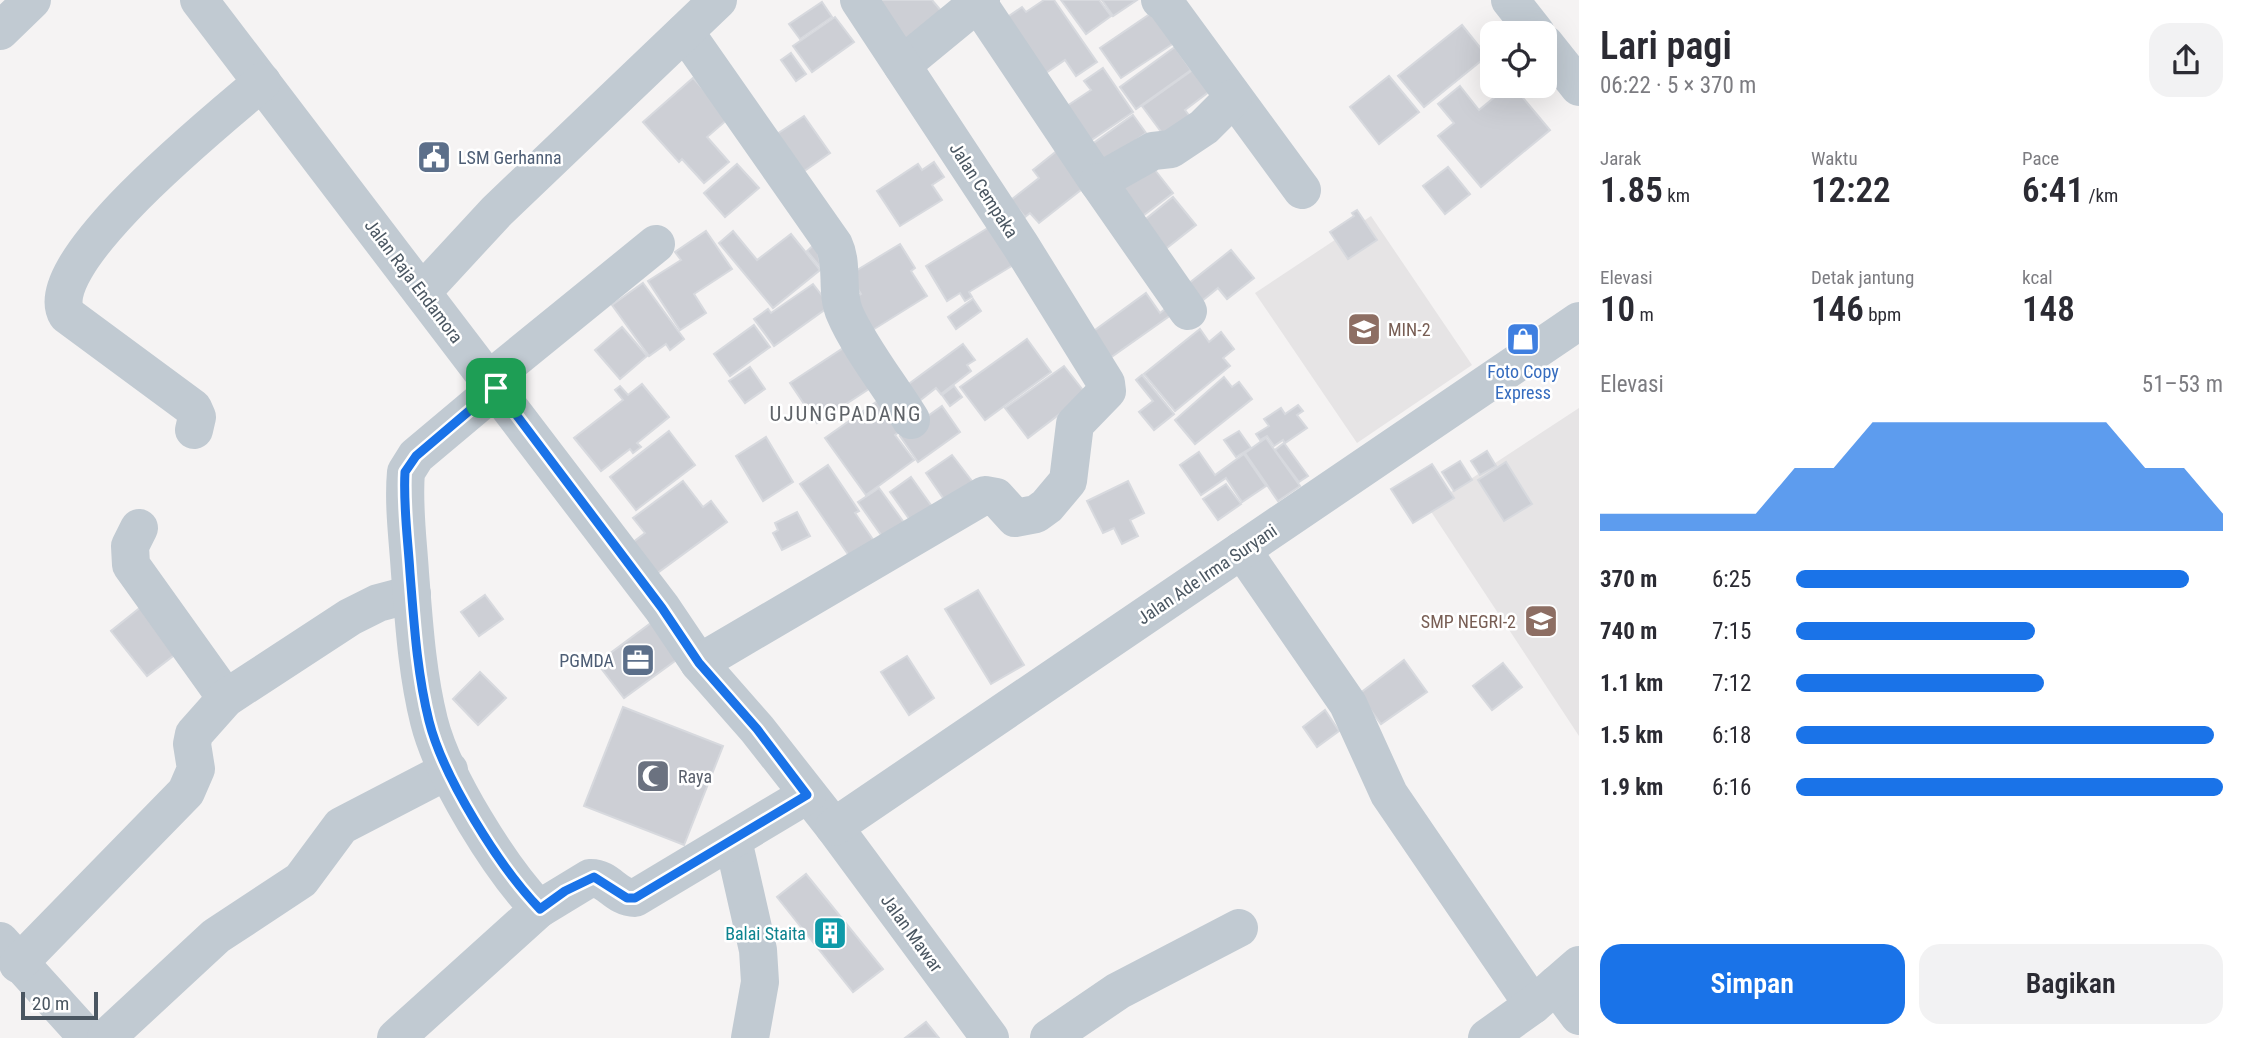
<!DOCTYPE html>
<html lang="id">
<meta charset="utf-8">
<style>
:root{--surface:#fff;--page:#f2f2f3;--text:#2b2b33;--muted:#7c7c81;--accent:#1a73e8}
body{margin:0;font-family:"Roboto Condensed",sans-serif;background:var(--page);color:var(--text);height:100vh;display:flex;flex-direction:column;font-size:26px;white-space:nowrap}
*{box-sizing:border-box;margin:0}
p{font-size:23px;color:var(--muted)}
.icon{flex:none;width:38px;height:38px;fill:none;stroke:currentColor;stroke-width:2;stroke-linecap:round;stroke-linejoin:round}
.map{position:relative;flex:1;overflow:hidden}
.side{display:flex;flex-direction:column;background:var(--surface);width:665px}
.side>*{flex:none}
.buttons{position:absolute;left:1480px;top:21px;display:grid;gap:14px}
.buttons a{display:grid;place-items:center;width:77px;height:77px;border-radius:14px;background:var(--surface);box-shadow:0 7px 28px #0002;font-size:35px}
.scale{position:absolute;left:21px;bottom:18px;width:77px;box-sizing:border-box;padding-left:7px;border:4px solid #4a5661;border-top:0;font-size:19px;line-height:24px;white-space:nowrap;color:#4a5661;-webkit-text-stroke:5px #fff;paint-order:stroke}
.pin{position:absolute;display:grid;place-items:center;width:60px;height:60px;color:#fff;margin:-30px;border-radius:14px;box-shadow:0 4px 10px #0006}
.round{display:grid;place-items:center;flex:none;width:74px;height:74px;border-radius:21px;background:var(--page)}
.summary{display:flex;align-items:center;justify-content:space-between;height:119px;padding:0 21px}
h1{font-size:38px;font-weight:600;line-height:52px}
.stats{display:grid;grid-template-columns:repeat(3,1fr);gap:10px;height:119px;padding:7px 21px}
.stats div{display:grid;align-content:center}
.stats b{font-size:35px;font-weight:600}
.stats small{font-size:19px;font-weight:400}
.stats p{font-size:19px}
.chart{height:196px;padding:14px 21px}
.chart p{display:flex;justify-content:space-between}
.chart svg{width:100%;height:126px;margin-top:7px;fill:var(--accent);opacity:.7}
.cta{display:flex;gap:14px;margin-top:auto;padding:14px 21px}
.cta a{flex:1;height:80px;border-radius:21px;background:var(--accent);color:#fff;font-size:28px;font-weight:600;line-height:80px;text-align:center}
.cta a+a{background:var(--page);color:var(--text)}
ul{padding:0 21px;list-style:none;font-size:23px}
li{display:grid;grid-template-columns:112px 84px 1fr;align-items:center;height:52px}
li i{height:18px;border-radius:9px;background:var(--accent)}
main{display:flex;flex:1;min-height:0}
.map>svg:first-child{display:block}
.education{fill:#e6e4e5}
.building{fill:#cdcfd5;stroke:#d7d9de;stroke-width:2}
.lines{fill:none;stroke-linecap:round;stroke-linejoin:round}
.minor{stroke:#c1cad2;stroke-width:38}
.route-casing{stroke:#fff;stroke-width:14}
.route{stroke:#1a73e8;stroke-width:9}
.labels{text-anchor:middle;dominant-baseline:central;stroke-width:5;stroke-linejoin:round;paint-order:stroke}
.service-label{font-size:18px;fill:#4e5e75;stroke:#fff;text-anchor:start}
.street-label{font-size:18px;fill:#4a5661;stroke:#fff}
.education-label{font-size:18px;fill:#785e54;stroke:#fff;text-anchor:start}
.shop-label{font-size:18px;fill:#366cbe;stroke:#fff}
.worship-label{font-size:18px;fill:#5b616d;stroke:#fff;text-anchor:start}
.culture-label{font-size:18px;fill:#0d838f;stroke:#fff;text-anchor:end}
.quarter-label{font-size:21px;letter-spacing:2px;fill:#5f6368;stroke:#fff}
</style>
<main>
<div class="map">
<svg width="1579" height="1038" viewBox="0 0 1579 1038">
<rect width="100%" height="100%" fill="#f5f3f3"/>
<g class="education">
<polygon points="1371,216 1472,365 1357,443 1255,293"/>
<polygon points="1579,408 1579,736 1428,507"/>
</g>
<g class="building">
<polygon points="871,0 932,0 942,12 907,42"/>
<polygon points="1044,0 1054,0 1097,62 1076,76 1065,60 1034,81 1003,20 1022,7 1026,12"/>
<polygon points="1061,0 1099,0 1111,16 1086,34"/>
<polygon points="1102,0 1137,0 1113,16"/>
<polygon points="822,2 832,17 800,39 789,24"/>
<polygon points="1153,12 1174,43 1121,78 1100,48"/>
<polygon points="835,17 854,42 812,72 793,46"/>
<polygon points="1462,25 1487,56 1424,107 1398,76"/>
<polygon points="1175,47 1191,70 1136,109 1120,87"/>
<polygon points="791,53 806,74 796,81 781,60"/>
<polygon points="1103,68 1133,112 1084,145 1061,110 1091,90 1084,81"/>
<polygon points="1194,69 1210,91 1185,110 1197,126 1171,145 1142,106"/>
<polygon points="1389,76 1419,112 1379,144 1350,107"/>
<polygon points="693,78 729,118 707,137 729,162 704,183 682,159 679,162 643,122"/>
<polygon points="1460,86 1479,110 1508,86 1513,86 1550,130 1481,187 1438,136 1454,123 1438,104"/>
<polygon points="1133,115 1146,133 1101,165 1088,147"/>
<polygon points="804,116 830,153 797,176 771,138"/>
<polygon points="1063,146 1091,182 1039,223 1030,213 1025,217 1011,200 1039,178 1033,170"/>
<polygon points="934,162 944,177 932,185 942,200 900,226 877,191 918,164 922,170"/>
<polygon points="737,164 759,188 725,217 704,193"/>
<polygon points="1151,165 1173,193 1132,224 1111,196"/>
<polygon points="1448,167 1470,194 1445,214 1423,186"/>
<polygon points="1173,197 1196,225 1159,254 1136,227"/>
<polygon points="1357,210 1377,240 1348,259 1330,232 1354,216 1352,213"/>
<polygon points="991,226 1015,264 969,292 972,297 965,301 960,293 947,301 926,266"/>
<polygon points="706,231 732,269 694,294 706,313 680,330 648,281 681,260 675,252"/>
<polygon points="733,231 757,260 791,234 820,270 773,308 719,243"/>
<polygon points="816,243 821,268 807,251"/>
<polygon points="900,244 915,268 911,271 927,296 871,331 851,300 861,294 849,275"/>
<polygon points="1231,250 1254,278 1227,299 1218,288 1192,309 1178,292"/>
<polygon points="643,283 684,339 670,350 666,344 649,356 612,305"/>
<polygon points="813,284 830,306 774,346 754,319 768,309 771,313"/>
<polygon points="1146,293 1160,313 1173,303 1178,310 1100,365 1091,333"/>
<polygon points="973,299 981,311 956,329 948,317"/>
<polygon points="754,325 770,347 730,376 714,354"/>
<polygon points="622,327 647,356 620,379 595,350"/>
<polygon points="1200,329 1209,342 1221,332 1234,349 1223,358 1230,366 1175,411 1144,374"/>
<polygon points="1027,339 1051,372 985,420 960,387"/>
<polygon points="851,343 878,383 817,423 790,383"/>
<polygon points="963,344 975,360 967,365 971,371 941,394 936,388 918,402 906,386"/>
<polygon points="1064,366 1086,394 1028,438 1005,408"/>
<polygon points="750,367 765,389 745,403 729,381"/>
<polygon points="1142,375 1174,414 1154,430 1139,412 1153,401 1136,380"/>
<polygon points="1224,377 1232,387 1239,382 1252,399 1195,444 1175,420"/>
<polygon points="642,384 669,417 637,443 641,447 633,453 630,449 601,471 574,438 623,400 615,390 620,386 628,395"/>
<polygon points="954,386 962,397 950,406 942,395"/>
<polygon points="882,398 903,429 895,435 914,460 866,495 825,438"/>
<polygon points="1298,405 1303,411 1297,415 1307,428 1285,443 1283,440 1274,446 1267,436 1260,440 1256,434 1269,426 1264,419 1281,408 1285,414"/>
<polygon points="942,406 960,432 918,462 900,436"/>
<polygon points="669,431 695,465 636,510 610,477"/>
<polygon points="1239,431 1251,448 1236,457 1224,440"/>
<polygon points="766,437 793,482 763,501 736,456"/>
<polygon points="1266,438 1300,486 1278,501 1245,453"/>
<polygon points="1284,443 1308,476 1299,482 1275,450"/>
<polygon points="1487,451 1496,466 1480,475 1471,461"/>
<polygon points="1199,452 1215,475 1244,454 1266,486 1242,502 1226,478 1201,495 1180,465"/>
<polygon points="952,455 978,489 950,508 926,473"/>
<polygon points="1460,461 1472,480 1454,491 1442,472"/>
<polygon points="1506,462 1532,504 1504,521 1478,480"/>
<polygon points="1432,464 1454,498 1413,523 1391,489"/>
<polygon points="828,465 859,511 855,513 876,544 852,560 800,484"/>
<polygon points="911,477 938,515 917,530 890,492"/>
<polygon points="683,481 703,507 711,501 727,522 656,574 632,543 645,533 633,518"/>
<polygon points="1128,481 1144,513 1130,520 1138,536 1122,544 1114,528 1103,533 1087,501"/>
<polygon points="1226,484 1241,504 1218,520 1203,499"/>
<polygon points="879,488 905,524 884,539 858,502"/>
<polygon points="797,512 810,536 782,550 773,533 778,530 775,523"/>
<polygon points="978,590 1024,665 991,684 945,609"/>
<polygon points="485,595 503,619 479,636 461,612"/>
<polygon points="141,607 177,653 147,676 111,631"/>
<polygon points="651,623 679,658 624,698 597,663"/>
<polygon points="907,656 934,698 909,715 881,672"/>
<polygon points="1404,660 1427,692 1381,724 1359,694"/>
<polygon points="1503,663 1522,687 1492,710 1473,686"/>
<polygon points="480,672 506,698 478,725 453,699"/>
<polygon points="623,707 723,746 684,845 584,806"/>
<polygon points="1325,710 1339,731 1317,747 1303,727"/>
<polygon points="806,874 883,969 853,992 777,897"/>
<polygon points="926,1022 939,1038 905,1038"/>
</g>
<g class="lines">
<g class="minor">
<polyline points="199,0 662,608 699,663 757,729 834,827 990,1038"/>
<polyline points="1160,0 1165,3 1302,190"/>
<polyline points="1510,0 1536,33"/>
<polyline points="978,3 1098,182 1153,151 1171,149 1204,127 1233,98"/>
<polyline points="0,31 32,0"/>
<path d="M685 32 834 245C844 266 835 292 845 314 858 345 892 389 911 420"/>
<polyline points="1545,44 1579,87"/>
<polyline points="902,65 981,0"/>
<polyline points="1098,182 1188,311"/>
<polyline points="422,292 497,211 718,0"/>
<polyline points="490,379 656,244"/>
<path d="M194 430 197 417 193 408 67 315C36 264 224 115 262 82"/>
<polyline points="139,528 130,546 131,565 226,698"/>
<polyline points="1242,550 1348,704 1389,794 1533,1005"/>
<polyline points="699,663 985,495 996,497 1015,518 1036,514 1047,506 1068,481 1075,424 1107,391 1106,383 1021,246 859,0"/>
<polyline points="834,827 1579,321"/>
<polyline points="733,840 758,950 760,982 750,1038"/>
<path d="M539 909 590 878C608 877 616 898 635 898L807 795"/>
<polyline points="0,941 88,1038"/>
<polyline points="18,964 186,792 196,769 192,744 194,734 226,698 350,617 378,603 412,594"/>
<polyline points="1556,985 1579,1016"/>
<polyline points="106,1038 216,936 301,880 341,826 449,770"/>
<path d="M396 1038 539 909C500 868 443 777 429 721 417 673 414 623 410 573 408 540 403 505 406 472L416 456 497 388"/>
<polyline points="1049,1038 1118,991 1239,928"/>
<polyline points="1487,1038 1533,1005 1579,965"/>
</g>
</g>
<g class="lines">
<g class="route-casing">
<path id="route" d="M496 388 662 608 699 663 757 729 807 795 635 898H627L594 877 565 891 540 909C500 868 443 777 429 721 417 673 414 623 410 573 408 540 403 505 405 472L416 456Z"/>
</g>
<use href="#route" class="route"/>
</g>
<defs>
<g id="civic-square" transform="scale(1.75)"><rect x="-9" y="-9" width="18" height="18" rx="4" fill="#5c6f8a" stroke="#fff"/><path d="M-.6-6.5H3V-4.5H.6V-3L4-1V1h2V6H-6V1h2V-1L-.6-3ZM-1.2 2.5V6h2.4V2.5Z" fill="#fff"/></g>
<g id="school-square" transform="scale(1.75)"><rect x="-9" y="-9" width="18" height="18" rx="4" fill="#8d6e63" stroke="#fff"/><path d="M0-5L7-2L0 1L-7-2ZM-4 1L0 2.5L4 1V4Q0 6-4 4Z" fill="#fff"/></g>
<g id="shop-square" transform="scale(1.75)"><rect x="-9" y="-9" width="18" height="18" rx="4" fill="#3f7fe0" stroke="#fff"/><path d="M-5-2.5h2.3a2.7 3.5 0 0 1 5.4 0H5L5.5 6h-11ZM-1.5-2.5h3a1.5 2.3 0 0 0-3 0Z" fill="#fff"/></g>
<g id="office-square" transform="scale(1.75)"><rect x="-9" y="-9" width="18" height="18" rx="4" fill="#5c6f8a" stroke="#fff"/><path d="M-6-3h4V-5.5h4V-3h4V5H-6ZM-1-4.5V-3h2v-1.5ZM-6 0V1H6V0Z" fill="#fff"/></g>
<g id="mosque-square" transform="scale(1.75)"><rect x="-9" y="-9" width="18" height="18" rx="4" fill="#6b7280" stroke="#fff"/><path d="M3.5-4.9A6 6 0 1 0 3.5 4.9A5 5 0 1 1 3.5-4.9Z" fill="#fff"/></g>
<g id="building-square" transform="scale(1.75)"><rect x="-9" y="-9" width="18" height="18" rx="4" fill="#0f9aa8" stroke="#fff"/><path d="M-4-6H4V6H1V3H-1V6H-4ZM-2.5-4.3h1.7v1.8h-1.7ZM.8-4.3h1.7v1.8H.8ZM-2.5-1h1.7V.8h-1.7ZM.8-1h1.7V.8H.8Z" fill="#fff"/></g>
</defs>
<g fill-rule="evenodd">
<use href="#civic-square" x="434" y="157"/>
<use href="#school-square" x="1364" y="329"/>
<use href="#shop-square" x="1523" y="339"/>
<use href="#school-square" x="1541" y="621"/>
<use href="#office-square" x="638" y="660"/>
<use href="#mosque-square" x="653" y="776"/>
<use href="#building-square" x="830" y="933"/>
</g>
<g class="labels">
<g class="service-label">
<text x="458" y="157">LSM Gerhanna</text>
<text x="614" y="660" text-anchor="end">PGMDA</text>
</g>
<g class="street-label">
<text transform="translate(984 190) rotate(57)">Jalan Cempaka</text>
<text transform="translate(414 281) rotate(53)">Jalan Raja Endamora</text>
<text transform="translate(1207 574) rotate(-34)">Jalan Ade Irma Suryani</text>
<text transform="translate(912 933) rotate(54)">Jalan Mawar</text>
</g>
<g class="education-label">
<text x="1388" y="329">MIN-2</text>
<text x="1516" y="621" text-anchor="end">SMP NEGRI-2</text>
</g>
<g class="shop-label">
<text x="1523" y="371">Foto Copy<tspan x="1523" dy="21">Express</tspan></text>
</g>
<g class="worship-label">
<text x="678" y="776">Raya</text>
</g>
<g class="culture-label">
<text x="806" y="933">Balai Staita</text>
</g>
<g class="quarter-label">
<text x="846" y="414">UJUNGPADANG</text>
</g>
</g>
</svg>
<div class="buttons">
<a><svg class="icon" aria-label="locate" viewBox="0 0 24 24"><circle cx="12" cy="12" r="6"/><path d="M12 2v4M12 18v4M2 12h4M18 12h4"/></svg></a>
</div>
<div class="scale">20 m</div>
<div class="pin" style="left:496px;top:388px;background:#1e9e55"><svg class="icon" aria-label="arrive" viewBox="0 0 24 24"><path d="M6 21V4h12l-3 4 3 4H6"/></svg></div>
</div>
<section class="side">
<div class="summary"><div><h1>Lari pagi</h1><p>06:22 · 5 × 370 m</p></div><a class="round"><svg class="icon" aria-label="share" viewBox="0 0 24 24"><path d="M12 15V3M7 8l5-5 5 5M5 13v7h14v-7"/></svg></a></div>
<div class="stats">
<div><p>Jarak</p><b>1.85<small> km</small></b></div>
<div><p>Waktu</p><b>12:22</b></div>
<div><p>Pace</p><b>6:41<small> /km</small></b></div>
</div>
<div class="stats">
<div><p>Elevasi</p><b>10<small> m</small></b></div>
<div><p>Detak jantung</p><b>146<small> bpm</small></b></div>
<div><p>kcal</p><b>148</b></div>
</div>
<div class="chart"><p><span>Elevasi</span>51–53 m</p>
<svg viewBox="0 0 160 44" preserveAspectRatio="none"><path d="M0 44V38L10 38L20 38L30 38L40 38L50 22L60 22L70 6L80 6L90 6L100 6L110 6L120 6L130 6L140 22L150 22L160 38V44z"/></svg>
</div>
<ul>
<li><b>370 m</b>6:25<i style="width:92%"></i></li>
<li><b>740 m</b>7:15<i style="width:56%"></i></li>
<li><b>1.1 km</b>7:12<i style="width:58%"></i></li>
<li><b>1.5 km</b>6:18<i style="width:98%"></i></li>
<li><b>1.9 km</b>6:16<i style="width:100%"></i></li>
</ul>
<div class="cta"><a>Simpan</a><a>Bagikan</a></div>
</section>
</main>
